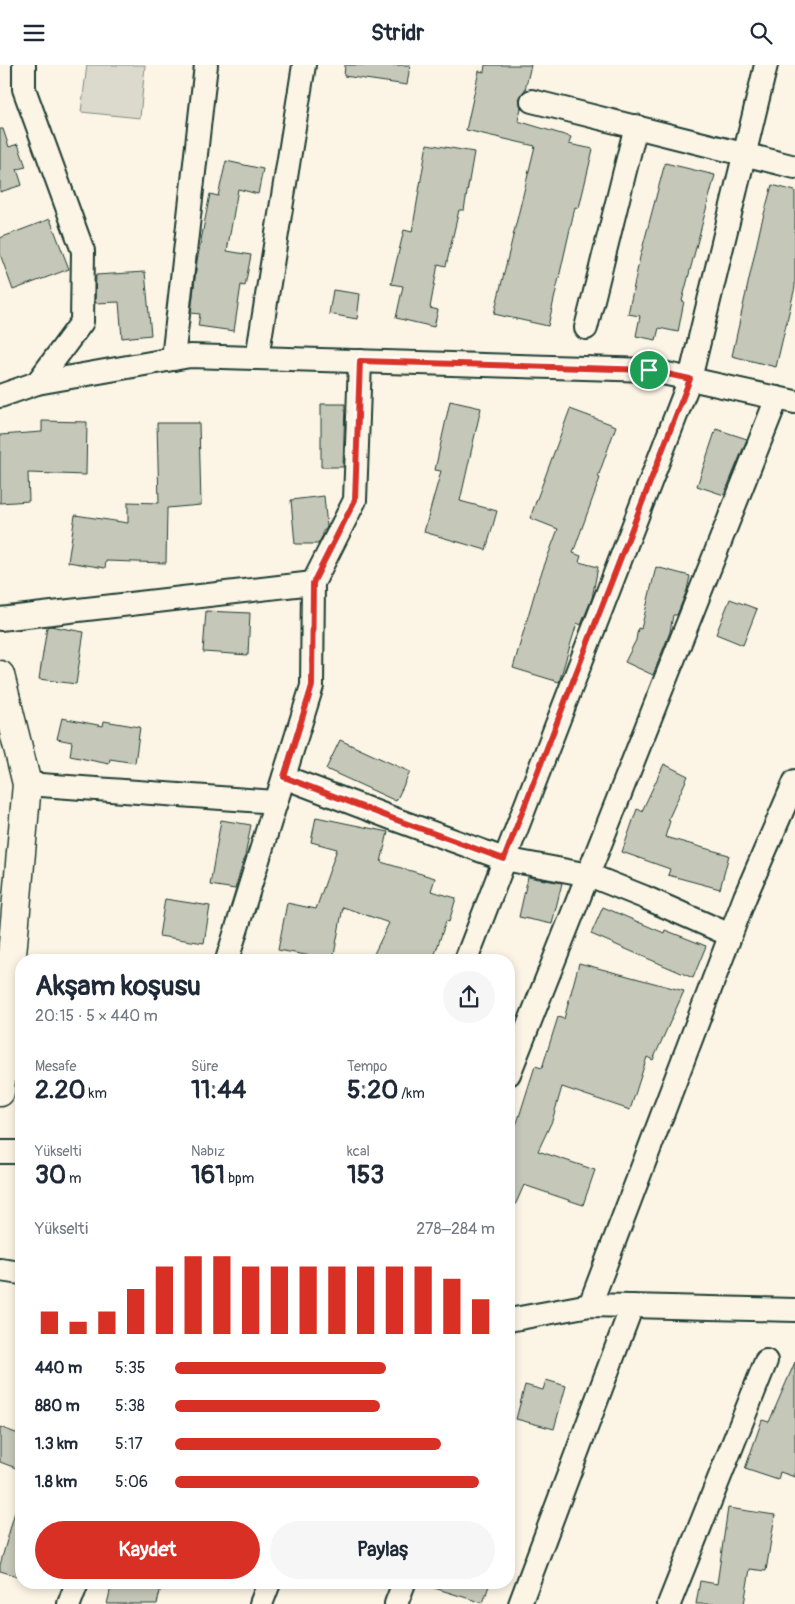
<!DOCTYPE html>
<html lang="tr">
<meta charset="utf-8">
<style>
:root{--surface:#fff;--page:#f6f6f7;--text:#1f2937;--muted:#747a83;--accent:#d93025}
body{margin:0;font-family:Pangolin,sans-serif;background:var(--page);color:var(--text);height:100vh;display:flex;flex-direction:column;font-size:19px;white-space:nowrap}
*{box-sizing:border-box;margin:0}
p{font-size:16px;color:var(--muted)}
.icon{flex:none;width:28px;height:28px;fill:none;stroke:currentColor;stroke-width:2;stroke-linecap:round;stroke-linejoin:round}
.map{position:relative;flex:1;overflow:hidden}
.sheet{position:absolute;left:15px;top:889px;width:500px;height:635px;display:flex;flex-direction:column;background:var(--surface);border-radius:20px;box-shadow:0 2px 8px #0003}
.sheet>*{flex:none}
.pin{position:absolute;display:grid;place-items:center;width:42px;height:42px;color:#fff;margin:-21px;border:2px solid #fff;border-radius:50%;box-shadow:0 1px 5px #0007}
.round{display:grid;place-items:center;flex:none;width:52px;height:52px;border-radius:26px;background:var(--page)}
.summary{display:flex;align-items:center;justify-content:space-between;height:85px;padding:0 20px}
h1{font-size:28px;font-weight:800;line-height:38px}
.stats{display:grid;grid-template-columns:repeat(3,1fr);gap:8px;height:85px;padding:5px 20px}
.stats div{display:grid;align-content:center}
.stats b{font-size:25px;font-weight:800}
.stats small{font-size:14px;font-weight:400}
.stats p{font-size:14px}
.chart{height:140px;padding:10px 20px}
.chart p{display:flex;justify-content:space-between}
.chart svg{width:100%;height:90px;margin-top:5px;stroke:var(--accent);stroke-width:6}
.button{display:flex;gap:10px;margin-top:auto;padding:10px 20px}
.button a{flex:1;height:58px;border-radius:30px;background:var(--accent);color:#fff;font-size:20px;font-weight:800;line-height:58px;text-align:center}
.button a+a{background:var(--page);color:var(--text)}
ul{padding:0 20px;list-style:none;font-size:16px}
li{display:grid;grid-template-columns:80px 60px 1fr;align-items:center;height:38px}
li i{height:12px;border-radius:6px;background:var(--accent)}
header{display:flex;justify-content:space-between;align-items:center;height:65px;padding:0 20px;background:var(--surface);font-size:22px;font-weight:800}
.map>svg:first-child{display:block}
.green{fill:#dcdacc;stroke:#7e8c80}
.building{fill:#c5c7b9;stroke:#1f3d34}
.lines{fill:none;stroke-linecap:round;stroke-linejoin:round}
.minor-casing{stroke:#1f3d34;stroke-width:26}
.tertiary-casing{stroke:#1f3d34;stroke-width:31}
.minor{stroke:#fcf5e5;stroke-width:22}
.tertiary{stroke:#fcf5e5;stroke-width:28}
.route-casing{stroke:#fff;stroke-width:10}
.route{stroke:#d93025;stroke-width:6}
</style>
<header><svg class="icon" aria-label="menu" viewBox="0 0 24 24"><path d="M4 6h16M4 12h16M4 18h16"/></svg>Stridr<svg class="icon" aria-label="search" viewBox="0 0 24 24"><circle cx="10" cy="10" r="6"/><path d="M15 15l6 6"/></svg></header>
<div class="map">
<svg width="795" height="1539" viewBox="0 0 795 1539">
<rect width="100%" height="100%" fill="#fcf5e5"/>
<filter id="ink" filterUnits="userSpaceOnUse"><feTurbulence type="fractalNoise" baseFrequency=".02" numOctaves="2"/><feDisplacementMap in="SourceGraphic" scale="10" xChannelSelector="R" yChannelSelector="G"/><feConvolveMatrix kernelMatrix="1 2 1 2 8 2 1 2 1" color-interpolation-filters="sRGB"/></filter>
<g filter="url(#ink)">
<polygon class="green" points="87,0 145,0 140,53 81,47"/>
<g class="building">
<polygon points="345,0 410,0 407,20 344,11"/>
<polygon points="485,0 531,0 525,25 519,33 521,43 518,56 571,72 569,79 593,84 579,143 575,142 548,261 494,249 535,81 466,65 479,6 484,7"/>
<polygon points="0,64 3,64 9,82 18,79 26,102 17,104 22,120 0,127"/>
<polygon points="427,79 474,87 464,145 459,145 446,201 438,199 430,243 438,245 434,262 396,253 403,221 391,219 404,165 412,167"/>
<polygon points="226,96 263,104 258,129 238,124 227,186 251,190 245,221 241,220 234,266 198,261 200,249 191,248 197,196 210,129 218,131"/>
<polygon points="665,98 715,110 682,236 684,236 678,267 659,263 656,275 636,271 640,251 628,249 640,192"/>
<polygon points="772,120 795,126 795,222 776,302 732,291 761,160"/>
<polygon points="50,154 69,204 13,225 0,189 0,173"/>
<polygon points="145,207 151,270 122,273 119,237 95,238 96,210"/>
<polygon points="333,225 360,229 357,254 329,249"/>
<polygon points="450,336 481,343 460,436 497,446 486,485 424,467 441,406 435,405"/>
<polygon points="321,339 345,339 343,402 321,402"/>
<polygon points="570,344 616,361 598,412 600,413 573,488 581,491 579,497 598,502 592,533 581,560 577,558 559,617 513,603 537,520 558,464 530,453"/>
<polygon points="42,356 87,357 86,410 28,408 29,436 0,438 0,370 42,367"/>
<polygon points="157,358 199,358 201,440 167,443 166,498 106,496 105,503 68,497 75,450 128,458 128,437 159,438"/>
<polygon points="716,364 747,374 724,430 697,421"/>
<polygon points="324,431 327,462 325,465 323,466 323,470 318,479 295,479 291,435"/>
<polygon points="656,502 690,511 687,525 677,550 673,550 670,567 653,610 625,597 636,575 638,563 641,564"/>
<polygon points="730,534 757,544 743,580 716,569"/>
<polygon points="206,546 250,548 248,590 203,587"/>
<polygon points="50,561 84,567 76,619 39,614 47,562"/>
<polygon points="62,653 103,661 104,656 140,662 135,698 110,694 109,699 70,691 72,677 57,674"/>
<polygon points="340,675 410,707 396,736 326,704"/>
<polygon points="664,699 688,711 668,755 670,756 665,772 729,790 720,824 668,810 670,804 622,787 637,744 642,746"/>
<polygon points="316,752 388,767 381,797 435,813 431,826 456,833 449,857 446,856 433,895 371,895 389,858 343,842 333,895 278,885 287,838 316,844 337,784 311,777"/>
<polygon points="221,755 251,760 245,791 235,824 210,820"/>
<polygon points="528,812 562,818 552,859 519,852"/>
<polygon points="165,834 210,841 204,878 159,871"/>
<polygon points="603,842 664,868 665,865 706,881 693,913 591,869"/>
<polygon points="579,898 684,926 653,995 647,992 630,1045 562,1022 552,1056 538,1086 595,1105 583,1140 524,1120 509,1154 509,1076 518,1055 535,1001 542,1003 558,952 564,954"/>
<polygon points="795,1297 795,1412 780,1407 778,1415 745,1404 762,1355 769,1357"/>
<polygon points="546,1315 566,1321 554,1364 516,1354 525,1320 543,1325"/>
<polygon points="0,1362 21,1370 21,1405 0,1397"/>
<polygon points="16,1443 21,1444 21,1512 0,1506 0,1500"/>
<polygon points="728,1443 775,1450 766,1506 750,1504 744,1539 696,1539 700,1516 717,1519"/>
<polygon points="112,1518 162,1518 157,1539 107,1539"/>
<polygon points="431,1518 490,1518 483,1538 431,1522"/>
</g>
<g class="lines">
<g class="minor-casing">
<g id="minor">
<polyline points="24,0 24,24 83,186 82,257 37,318"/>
<polyline points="532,36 795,102"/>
<polyline points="586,263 636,61"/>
<polyline points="257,293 304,0"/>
<polyline points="173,294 206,0"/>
<polyline points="0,331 37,318 190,291 649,305 795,337"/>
<polyline points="0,554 313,518"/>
<polyline points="284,712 394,754 504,794 589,810 644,832 730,870"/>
<polyline points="27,719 276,737"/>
<polyline points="227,895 312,621 313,518 355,435 360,296"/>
<polyline points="466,895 690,314 766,0"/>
<polyline points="509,1009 777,333"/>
<polyline points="0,1087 21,1087"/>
<polyline points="0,1205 21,1208"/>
<polyline points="590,1240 745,832 795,716"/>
<polyline points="509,1255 590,1240 795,1245"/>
<polyline points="69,1539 77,1518"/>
<polyline points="261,1539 269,1518"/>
<polyline points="396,1539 404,1518"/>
<polyline points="520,1539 632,1241"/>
<polyline points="669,1539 766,1296"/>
</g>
</g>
<g class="tertiary-casing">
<polyline id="tertiary" points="0,610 27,719 0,1027"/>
</g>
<use href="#minor" class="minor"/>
<use href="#tertiary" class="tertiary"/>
</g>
</g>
<g class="lines" filter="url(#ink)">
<g class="route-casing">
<polygon id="route" points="360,296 649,305 690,314 504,794 394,754 284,712 312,621 313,518 355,435"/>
</g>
<use href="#route" class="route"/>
</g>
</svg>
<div class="pin" style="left:649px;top:305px;background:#1e9e55"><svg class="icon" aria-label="arrive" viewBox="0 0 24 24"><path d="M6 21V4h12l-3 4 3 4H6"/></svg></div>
<section class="sheet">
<div class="summary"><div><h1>Akşam koşusu</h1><p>20:15 · 5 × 440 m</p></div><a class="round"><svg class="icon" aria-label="share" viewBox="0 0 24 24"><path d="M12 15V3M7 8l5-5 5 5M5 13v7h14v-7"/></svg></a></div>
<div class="stats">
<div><p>Mesafe</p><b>2.20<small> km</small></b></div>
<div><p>Süre</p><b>11:44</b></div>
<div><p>Tempo</p><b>5:20<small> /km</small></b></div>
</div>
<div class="stats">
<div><p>Yükselti</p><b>30<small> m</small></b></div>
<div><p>Nabız</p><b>161<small> bpm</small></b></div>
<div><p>kcal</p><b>153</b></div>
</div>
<div class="chart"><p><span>Yükselti</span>278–284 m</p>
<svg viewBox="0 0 160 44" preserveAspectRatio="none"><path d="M5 44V33M15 44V38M25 44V33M35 44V22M45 44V11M55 44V6M65 44V6M75 44V11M85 44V11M95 44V11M105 44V11M115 44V11M125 44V11M135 44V11M145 44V17M155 44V27"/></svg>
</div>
<ul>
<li><b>440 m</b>5:35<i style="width:66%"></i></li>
<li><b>880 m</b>5:38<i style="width:64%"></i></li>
<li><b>1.3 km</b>5:17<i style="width:83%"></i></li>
<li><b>1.8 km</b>5:06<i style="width:95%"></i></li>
</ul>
<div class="button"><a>Kaydet</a><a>Paylaş</a></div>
</section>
</div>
